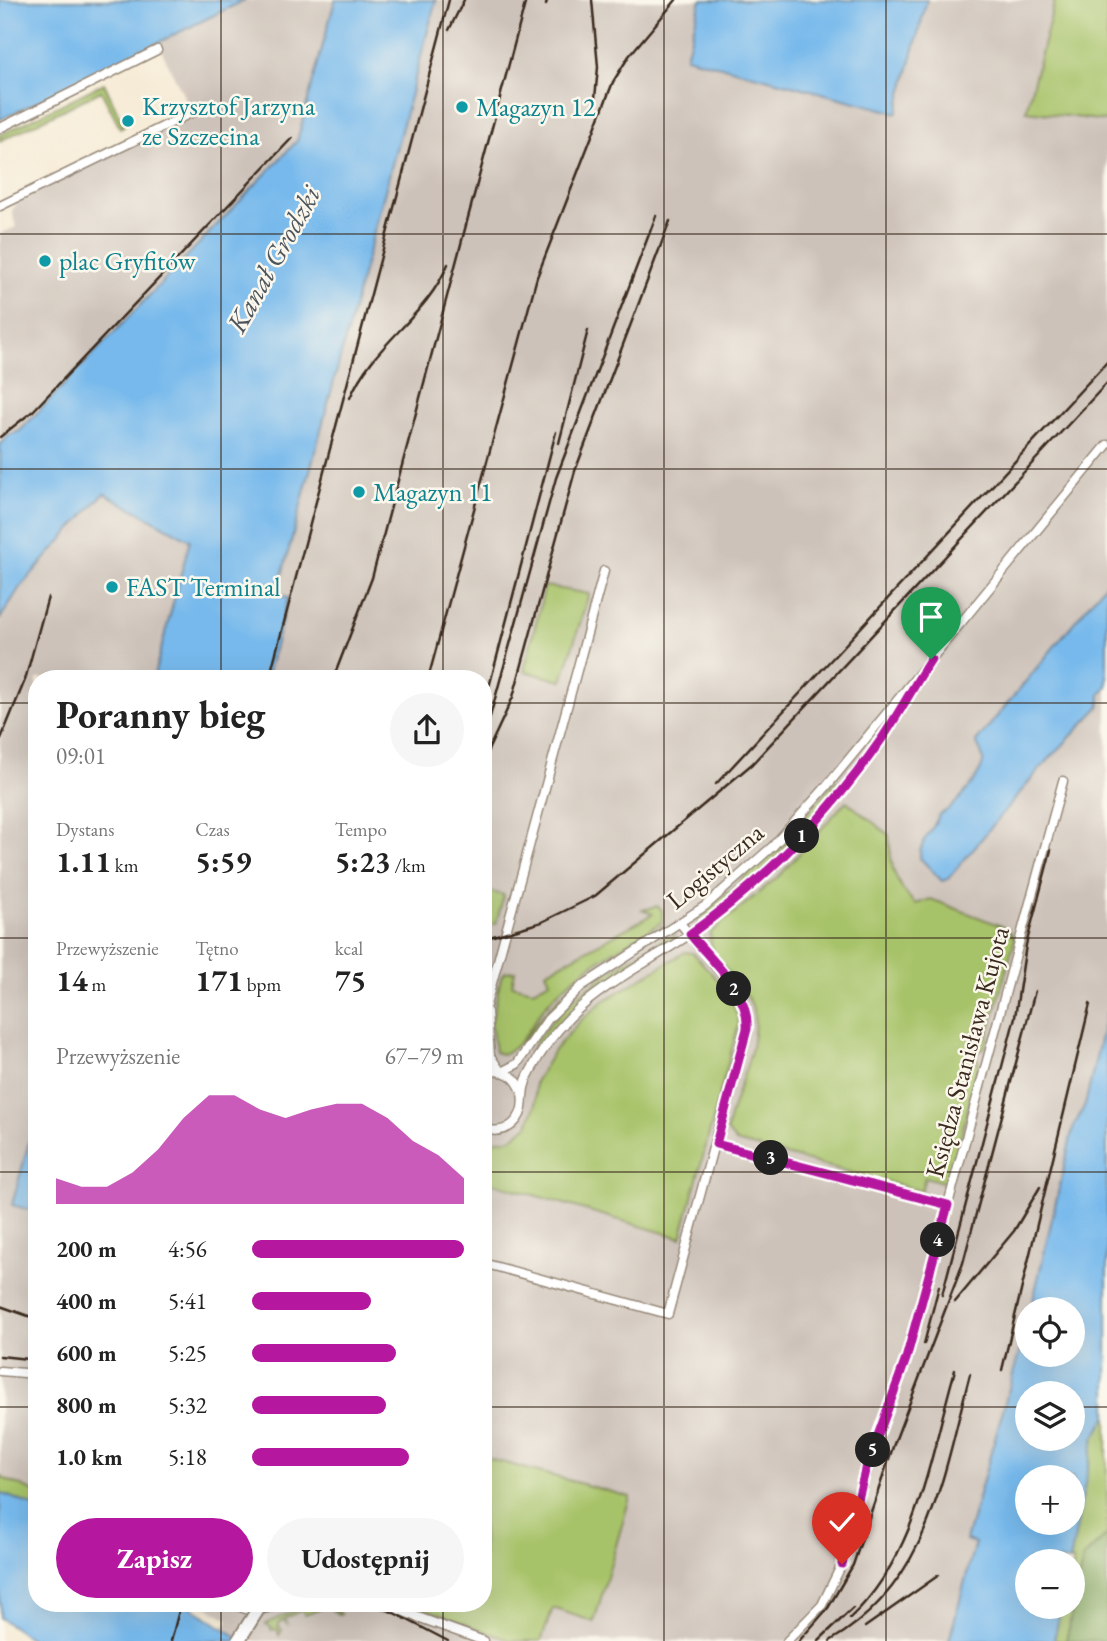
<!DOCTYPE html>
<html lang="pl">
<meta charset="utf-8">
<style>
:root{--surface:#fff;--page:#f6f6f6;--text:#222;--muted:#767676;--accent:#b5179e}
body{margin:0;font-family:"EB Garamond",serif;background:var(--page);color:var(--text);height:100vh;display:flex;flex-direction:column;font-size:26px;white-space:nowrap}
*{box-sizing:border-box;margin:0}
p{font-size:23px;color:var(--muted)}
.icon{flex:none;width:38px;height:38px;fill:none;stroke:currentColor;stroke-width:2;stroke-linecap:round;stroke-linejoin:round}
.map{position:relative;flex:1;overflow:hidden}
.side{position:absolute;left:28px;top:670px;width:464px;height:942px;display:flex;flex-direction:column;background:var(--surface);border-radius:28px;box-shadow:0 7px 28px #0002}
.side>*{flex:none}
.buttons{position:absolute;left:1015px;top:1297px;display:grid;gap:14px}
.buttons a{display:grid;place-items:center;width:70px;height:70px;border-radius:50%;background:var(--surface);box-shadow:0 7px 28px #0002;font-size:35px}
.pin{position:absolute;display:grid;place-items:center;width:60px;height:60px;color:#fff;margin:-72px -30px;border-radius:50% 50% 50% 0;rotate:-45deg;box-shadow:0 0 7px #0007}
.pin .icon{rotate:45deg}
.km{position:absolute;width:35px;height:35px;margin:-18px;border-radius:50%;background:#222;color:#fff;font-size:19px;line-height:35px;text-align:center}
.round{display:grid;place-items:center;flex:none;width:74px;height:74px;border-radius:37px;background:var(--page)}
.overview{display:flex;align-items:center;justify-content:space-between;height:119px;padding:0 28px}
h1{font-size:38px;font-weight:700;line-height:52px}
.figures{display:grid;grid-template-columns:repeat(3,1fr);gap:10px;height:119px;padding:7px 28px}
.figures div{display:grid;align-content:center}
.figures b{font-size:30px;font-weight:700}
.figures small{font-size:19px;font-weight:400}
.figures p{font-size:19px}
.chart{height:196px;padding:14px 28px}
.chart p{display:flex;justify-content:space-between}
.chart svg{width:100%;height:126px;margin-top:7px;fill:var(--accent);opacity:.7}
.cta{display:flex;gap:14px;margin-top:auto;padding:14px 28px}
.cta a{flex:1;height:80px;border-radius:42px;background:var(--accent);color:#fff;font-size:28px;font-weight:700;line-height:80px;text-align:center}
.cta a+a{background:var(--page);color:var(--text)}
ul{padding:0 28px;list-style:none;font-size:23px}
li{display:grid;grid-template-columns:112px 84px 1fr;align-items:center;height:52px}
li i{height:18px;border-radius:9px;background:var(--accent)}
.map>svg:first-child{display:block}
.industrial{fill:#cdc2b9}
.green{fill:#a7c369;stroke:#717644;stroke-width:2}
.forest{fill:#85a95d;stroke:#606a3e;stroke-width:2}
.water{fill:#77b9ec;stroke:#597285;stroke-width:2;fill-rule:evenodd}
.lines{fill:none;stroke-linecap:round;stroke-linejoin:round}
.street-casing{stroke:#988a7a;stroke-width:11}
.street{stroke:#fff;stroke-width:8}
.rail{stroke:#3b2a1e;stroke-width:2.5}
.primary-bridge-casing{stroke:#988a7a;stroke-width:16;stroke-linecap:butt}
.primary-bridge{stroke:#fff;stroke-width:12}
.route-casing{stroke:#fff;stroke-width:14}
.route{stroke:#b5179e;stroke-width:9}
.grid{fill:none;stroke:#3b2a1e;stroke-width:2;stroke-opacity:0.55}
.culture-dot{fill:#0f9aa8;stroke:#fbf7ec;stroke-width:2.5}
.labels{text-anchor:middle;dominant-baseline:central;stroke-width:5;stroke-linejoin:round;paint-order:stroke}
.culture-label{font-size:26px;fill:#0d838f;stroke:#fbf7ec;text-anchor:start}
.street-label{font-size:26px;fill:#3b2a1e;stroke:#fbf7ec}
.water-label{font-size:28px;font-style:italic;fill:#4d555c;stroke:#fbf7ec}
</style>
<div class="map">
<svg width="1107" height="1641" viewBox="0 0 1107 1641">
<rect width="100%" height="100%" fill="#fbf7ec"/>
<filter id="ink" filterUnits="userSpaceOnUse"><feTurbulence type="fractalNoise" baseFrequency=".0143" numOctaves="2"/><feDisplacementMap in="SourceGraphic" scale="14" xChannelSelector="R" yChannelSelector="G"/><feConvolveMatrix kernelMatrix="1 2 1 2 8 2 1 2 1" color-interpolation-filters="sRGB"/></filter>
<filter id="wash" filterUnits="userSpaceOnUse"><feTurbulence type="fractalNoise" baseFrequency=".00686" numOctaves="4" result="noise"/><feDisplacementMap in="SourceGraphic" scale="28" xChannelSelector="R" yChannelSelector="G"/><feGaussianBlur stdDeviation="1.57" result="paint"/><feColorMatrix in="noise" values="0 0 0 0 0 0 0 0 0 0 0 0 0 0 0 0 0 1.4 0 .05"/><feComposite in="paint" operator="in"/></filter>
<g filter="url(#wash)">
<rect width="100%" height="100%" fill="#f6ebd6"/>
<g class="industrial">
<polygon points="245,0 335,0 297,141 20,431 9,435 0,445 0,234 16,227 12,210 18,202 112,151 194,117 158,43"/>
<polygon points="436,0 701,0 686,57 897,113 927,0 1055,0 1026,111 1107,121 1107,582 976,742 983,759 980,771 954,806 941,813 939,821 925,837 1039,770 1087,721 1107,686 1107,1011 1085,1105 1073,1128 1031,1309 1027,1309 1027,1325 1015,1370 966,1540 976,1543 949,1641 243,1641 224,1627 229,1620 202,1603 483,1603 483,679 266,679 287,598 277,595"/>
<polygon points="104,493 190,540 153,679 37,679 37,1112 12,1205 37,1212 37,1493 0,1477 0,619 20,587"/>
</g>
<g class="green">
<polygon points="1055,0 1107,0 1107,121 1026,111"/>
<polygon points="104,83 124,126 120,128 101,91 0,141 0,135"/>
<polygon points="545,586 589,594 562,681 524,671"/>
<path d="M836 780 841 783C815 815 731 913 695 922L780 845Z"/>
<path d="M846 801 889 835C891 868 892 879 915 904L931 899 1007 928 1015 939 985 1047 975 1055 979 1063 949 1184 925 1177 921 1191 736 1142 727 1131C732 1094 762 1046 753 1010 746 981 704 958 711 932L780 875Z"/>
<polygon points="483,890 504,895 496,924 483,925"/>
<path d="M657 906 662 910V922C622 948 579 967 547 1004 534 1018 521 1051 501 1054L495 1052 491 1023 501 977 505 972 515 971 512 985 533 990 550 981 546 972 653 914 643 910Z"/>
<path d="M664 925 658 932C604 965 557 993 522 1048L520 1046C559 985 605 962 664 925Z"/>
<path d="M676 935 671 941C614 975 572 998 534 1055L530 1052C561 997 615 968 667 937Z"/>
<path d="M685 952 693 953C713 975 734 993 739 1023L681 1238 486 1181 483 1177V1142L512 1138 528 1125 535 1105V1082L555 1049 580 1021 602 1002Z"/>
<polygon points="1107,1416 1107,1535 1083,1557 1066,1641 1054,1641 1061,1607 1073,1606 1073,1561 1070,1561 1094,1438"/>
<polygon points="483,1457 630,1497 594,1622 553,1608 541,1641 511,1641 410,1603 483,1603"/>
<polygon points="0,1477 37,1493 37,1511 34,1506 0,1493"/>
<polygon points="308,1603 329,1603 341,1614 338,1615 328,1606 305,1615 302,1610 285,1618 287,1623 282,1620 278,1626 282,1630 279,1635 277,1629 271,1630 272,1628 266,1624"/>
</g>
<polygon class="forest" points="1107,1535 1107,1641 1066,1641 1083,1557"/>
<g class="water">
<polygon points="0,0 245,0 0,120"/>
<polygon points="335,0 436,0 277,594 288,598 266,679 153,679 190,540 104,493 20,587 0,619 0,445 9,435 20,431 297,141"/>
<polygon points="701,0 927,0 897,113 686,57"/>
<path d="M1107 582V686L1100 695V706L1039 770 948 879 942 881 920 858C919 839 935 830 939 814 952 811 980 777 983 763 984 755 979 749 976 742Z"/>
<path d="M1107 1011V1416L1094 1438 1070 1561H1027V1606L1061 1607 1054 1641H949L975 1543 966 1540 1027 1325V1354H1073V1309H1031L1073 1128 1085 1105ZM1027 1393H1073V1438H1027ZM1027 1477H1073V1522H1027Z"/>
<polygon points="37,1112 37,1212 12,1205"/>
<polygon points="0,1493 34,1506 37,1511 37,1603 185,1603 243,1641 34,1641 0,1618"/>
</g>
</g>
<g filter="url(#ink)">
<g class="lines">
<g class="street-casing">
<g id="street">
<polyline points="0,128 157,50"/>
<polyline points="0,206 191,113"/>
<polyline points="487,1012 490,1056 501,1072"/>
<polyline points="483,1016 604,571"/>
<polyline points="501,1072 517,1064 548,1019 582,986 705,906 773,846 826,787 1107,445"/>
<path d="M483 1073C536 1058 536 1143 483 1129"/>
<path d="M523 1097C523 1081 531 1071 538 1058 576 995 630 974 689 935 718 916 745 892 771 868 828 814 879 749 918 680"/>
<polyline points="716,1144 948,1205"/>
<polyline points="483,1263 668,1314 747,1022 742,999 680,923"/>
<polyline points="0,1371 37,1374"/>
<polyline points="230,1603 253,1612 286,1603"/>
<polyline points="379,1603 484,1641"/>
<polyline points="787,1641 822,1605 842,1564 866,1468 906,1359 1063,781"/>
</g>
</g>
<use href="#street" class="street"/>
<g class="rail">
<polyline points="592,0 598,67 594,109"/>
<polyline points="546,5 547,0"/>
<polyline points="449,30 464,0"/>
<path d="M350 398C372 344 426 318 448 264"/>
<polyline points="0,437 33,411 292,138"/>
<polyline points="559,443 588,330"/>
<polyline points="269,679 449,0"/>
<polyline points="333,679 372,578 526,0"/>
<polyline points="428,679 537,277 613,82 629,56 676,0"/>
<polyline points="483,710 556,432"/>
<polyline points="0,741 25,680 48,597"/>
<polyline points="483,742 556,478 656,216"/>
<polyline points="483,761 513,697 575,471 670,221"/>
<polyline points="716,784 1107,362"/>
<polyline points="483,939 542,922 595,896 752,764 1107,383"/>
<polyline points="942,1295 1015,1017 1026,945 1051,850"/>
<polyline points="955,1302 1014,1231 1040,1187"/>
<polyline points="0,1306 37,1319"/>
<polyline points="924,1344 939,1286"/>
<polyline points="0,1356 37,1360"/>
<polyline points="1002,1370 1090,1004"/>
<polyline points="375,1603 448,1641"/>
<path d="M850 1618C918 1554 930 1456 955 1370"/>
<polyline points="865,1627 939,1575"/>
<polyline points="171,1641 181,1603"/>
<polyline points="799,1641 828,1608 853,1565 894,1444 963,1263 1035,991"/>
<polyline points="818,1641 853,1608"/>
<path d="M830 1641C929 1584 943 1476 970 1374"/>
</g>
<g class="primary-bridge-casing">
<polyline id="primary-bridge" points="238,1641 262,1603"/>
</g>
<use href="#primary-bridge" class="primary-bridge"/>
</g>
</g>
<g class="lines" filter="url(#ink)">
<g class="route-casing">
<path id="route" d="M842 1564 865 1471 906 1359 948 1205 716 1144 747 1029C750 992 711 961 690 934 765 881 831 812 883 737 900 712 914 685 931 659"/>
</g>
<use href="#route" class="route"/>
</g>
<path class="grid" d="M221 0V679M443 0V679M664 0V1641M886 0V1641M0 234H1107M0 469H1107M0 703H37M483 703H1107M0 938H37M483 938H1107M0 1172H37M483 1172H1107M0 1407H37M483 1407H1027M1073 1407H1107M221 1603V1641M443 1603V1641"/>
<g class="culture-dot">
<circle cx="462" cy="107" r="7"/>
<circle cx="128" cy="121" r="7"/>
<circle cx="45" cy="261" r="7"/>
<circle cx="359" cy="492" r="7"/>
<circle cx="112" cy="587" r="7"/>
</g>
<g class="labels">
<g class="culture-label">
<text x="142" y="106">Krzysztof Jarzyna<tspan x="142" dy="30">ze Szczecina</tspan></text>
<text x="476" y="107">Magazyn 12</text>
<text x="59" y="261">plac Gryfitów</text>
<text x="373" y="492">Magazyn 11</text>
<text x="126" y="587">FAST Terminal</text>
</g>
<g class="street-label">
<text transform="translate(715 866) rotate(-40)">Logistyczna</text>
<text transform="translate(967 1052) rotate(-75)">Księdza Stanisława Kujota</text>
</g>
<g class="water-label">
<text transform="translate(273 259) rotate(-61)">Kanał Grodzki</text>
</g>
</g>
</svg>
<div class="buttons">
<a><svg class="icon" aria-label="locate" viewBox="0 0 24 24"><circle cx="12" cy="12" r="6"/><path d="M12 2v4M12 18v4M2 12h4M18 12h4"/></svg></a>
<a><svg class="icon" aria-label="layers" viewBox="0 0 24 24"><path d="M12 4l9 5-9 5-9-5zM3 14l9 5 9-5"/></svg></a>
<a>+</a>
<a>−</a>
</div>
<div class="pin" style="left:931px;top:659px;background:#1e9e55"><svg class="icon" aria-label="arrive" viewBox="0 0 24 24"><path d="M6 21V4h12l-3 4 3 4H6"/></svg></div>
<div class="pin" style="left:842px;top:1564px;background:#d93025"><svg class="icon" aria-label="check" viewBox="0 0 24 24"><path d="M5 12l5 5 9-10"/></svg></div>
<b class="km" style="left:802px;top:836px">1</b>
<b class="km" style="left:734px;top:989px">2</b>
<b class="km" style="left:771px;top:1158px">3</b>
<b class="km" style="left:938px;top:1240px">4</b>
<b class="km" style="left:873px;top:1450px">5</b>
<section class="side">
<div class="overview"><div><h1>Poranny bieg</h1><p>09:01</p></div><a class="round"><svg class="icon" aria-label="share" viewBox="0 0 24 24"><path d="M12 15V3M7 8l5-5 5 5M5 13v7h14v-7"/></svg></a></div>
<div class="figures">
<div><p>Dystans</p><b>1.11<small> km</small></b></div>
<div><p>Czas</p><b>5:59</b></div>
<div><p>Tempo</p><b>5:23<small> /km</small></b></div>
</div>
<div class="figures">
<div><p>Przewyższenie</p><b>14<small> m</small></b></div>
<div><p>Tętno</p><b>171<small> bpm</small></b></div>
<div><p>kcal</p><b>75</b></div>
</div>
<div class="chart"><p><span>Przewyższenie</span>67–79 m</p>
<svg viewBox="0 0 160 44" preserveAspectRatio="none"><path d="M0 44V35L10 38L20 38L30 33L40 25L50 14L60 6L70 6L80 11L90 14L100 11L110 9L120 9L130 14L140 22L150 27L160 35V44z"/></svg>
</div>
<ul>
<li><b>200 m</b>4:56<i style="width:100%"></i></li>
<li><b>400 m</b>5:41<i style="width:56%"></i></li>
<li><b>600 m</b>5:25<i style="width:68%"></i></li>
<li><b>800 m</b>5:32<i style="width:63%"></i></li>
<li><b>1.0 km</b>5:18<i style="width:74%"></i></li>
</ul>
<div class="cta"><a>Zapisz</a><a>Udostępnij</a></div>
</section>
</div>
